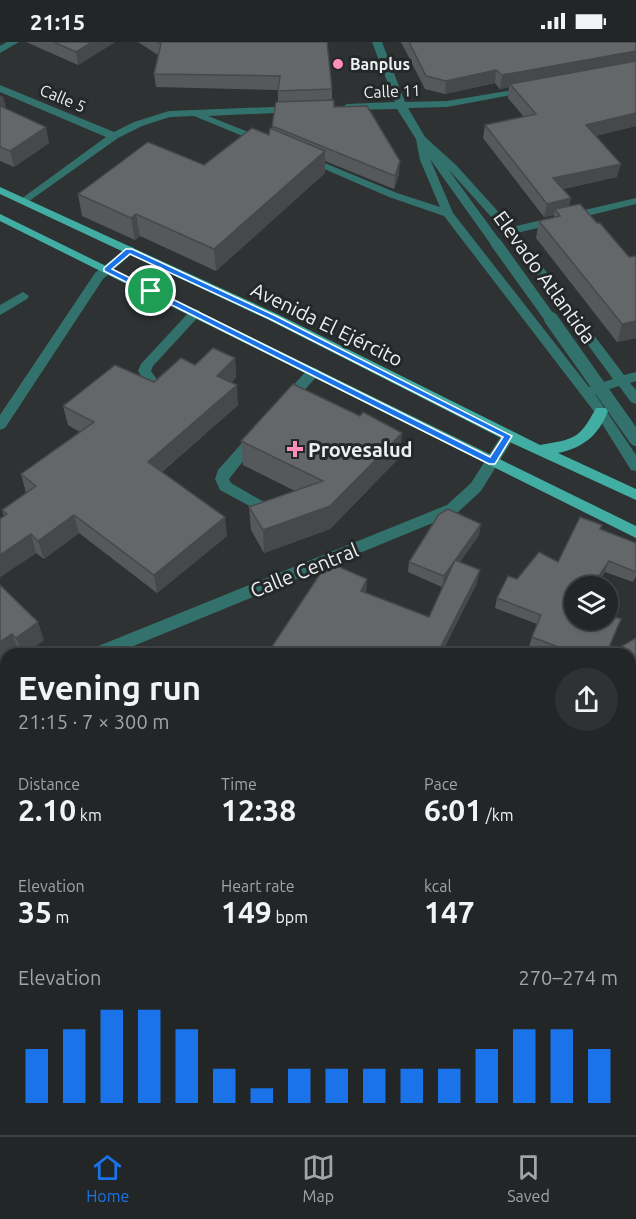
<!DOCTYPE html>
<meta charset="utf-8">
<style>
:root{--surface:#222626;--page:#2e3232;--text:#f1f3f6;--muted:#a2a5a7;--line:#3f4343;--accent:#1a73e8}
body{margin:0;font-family:Ubuntu,sans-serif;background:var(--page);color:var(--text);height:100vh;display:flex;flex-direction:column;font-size:22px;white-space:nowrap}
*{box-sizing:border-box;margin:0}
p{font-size:20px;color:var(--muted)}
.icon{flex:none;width:33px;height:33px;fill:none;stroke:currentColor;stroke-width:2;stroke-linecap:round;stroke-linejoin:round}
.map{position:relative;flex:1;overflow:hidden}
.panel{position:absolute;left:0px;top:606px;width:636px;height:488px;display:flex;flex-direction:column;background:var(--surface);border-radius:18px 18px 0 0;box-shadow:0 2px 4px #0004,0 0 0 2px var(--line)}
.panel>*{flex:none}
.tools{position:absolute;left:564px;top:534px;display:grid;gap:12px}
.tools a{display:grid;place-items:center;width:54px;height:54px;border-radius:50%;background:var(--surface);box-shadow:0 2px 4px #0004,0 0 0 2px var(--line);font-size:30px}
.pin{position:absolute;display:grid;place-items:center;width:51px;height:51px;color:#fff;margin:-26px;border:3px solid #fff;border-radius:50%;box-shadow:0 2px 6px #0007}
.round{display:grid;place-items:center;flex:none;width:63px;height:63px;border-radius:32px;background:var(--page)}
.overview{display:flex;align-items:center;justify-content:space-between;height:102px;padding:0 18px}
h1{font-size:33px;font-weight:600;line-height:45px}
.metrics{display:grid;grid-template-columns:repeat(3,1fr);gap:9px;height:102px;padding:6px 18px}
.metrics div{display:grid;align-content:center}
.metrics b{font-size:30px;font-weight:600}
.metrics small{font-size:16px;font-weight:400}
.metrics p{font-size:16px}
.chart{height:168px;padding:12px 18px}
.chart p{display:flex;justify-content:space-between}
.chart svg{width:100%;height:108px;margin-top:6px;stroke:var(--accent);stroke-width:6}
.status{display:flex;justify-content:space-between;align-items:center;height:42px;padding:0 30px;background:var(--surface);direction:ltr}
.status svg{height:16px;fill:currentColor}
.dock{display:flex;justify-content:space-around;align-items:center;height:84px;border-top:2px solid var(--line);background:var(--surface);font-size:16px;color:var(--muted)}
.dock a{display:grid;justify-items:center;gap:3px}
.dock .current{color:var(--accent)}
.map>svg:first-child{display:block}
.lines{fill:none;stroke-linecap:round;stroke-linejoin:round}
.minor{fill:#33726c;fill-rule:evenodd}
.major{fill:#41ada3;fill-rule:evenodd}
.minor-bridge-far1{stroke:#33726c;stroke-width:11}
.minor-bridge{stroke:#33726c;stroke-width:14}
.wall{fill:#56595b}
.shaded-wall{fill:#46484a}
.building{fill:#64676a;stroke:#46484a;stroke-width:1.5}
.route{fill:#1a73e8;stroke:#fff;stroke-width:1.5;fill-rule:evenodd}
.poi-dot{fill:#ff8eb9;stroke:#242829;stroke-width:2}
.labels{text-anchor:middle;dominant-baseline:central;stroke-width:6;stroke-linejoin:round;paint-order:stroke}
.far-poi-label{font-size:16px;font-weight:bold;fill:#edeff0;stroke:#242829;text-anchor:start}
.far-street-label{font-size:16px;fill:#edeff0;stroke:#242829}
.street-label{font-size:20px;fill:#edeff0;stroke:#242829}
.poi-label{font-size:20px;font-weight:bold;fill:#edeff0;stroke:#242829;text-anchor:start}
</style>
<div class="status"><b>21:15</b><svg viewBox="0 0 49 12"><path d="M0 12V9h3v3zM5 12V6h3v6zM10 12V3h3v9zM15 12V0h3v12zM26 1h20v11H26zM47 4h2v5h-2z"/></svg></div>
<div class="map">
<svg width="636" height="1093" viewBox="0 0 636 1093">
<rect width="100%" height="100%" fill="#2e3233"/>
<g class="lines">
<g class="minor">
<polygon points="7,0 19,0 0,11 0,4"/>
<path d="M372 0H382L405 60 447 59 532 45V49L528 50 447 65 408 66 425 95 456 123 512 185 636 156V162L517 191 624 333 636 330V339L630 341 636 348V362L631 360 619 344 595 352 636 413V429L631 428 596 372 444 174 389 155 301 117 302 115H310L397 151 440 165 420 118 416 97 397 67 347 68 342 65 347 62 395 60ZM430 117 492 204 496 205 502 201 448 127 505 190 613 337 589 345 453 171Z"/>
<polygon points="0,43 114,90 134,80 169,69 296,64 301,67 296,70 208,74 266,97 266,101 262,102 194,74 170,75 142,84 118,96 25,162 21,161 21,157 106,95 0,50"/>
<polygon points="129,204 133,205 133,211 103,237 5,386 0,388 0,373 95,231"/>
<polygon points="23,250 29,254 27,257 0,273 0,263"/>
<polygon points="195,267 199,268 201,271 199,274 153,324 151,329 160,342 154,346 149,345 138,329 141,322 191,268"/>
<polygon points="313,326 318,327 319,330 318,333 292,362 282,362 280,359 282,356 308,327"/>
<polygon points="508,389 515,394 481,449 457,471 114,612 89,612 91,607 447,463 471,441 503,391"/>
<polygon points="255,390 262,395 229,437 231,441 271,464 273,468 271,472 266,473 220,448 215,437 218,428 250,392"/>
<polygon points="6,655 6,671 0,673 0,657"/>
<polygon points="332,1088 353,1088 355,1093 334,1093"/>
</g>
<g class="major">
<path d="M0 145 277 272 540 403C574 397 579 398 596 366H606L608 369C599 393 583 406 558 411L636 447V458L503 397 269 278 0 152Z"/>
<polygon points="0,172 636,484 636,496 0,179"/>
</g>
<polyline class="minor-bridge-far1" points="496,201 552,279"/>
<polyline class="minor-bridge" points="551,277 636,397"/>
</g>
<g class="wall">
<polygon points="26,0 115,0 78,23"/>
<polygon points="138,0 328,0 328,7 332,47 332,58 334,65 399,132 394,147 325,119 325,131 216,229 140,194 135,198 82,174 78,152 204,123 269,93 272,87 278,60 278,48 156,45 154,32 158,13"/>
<polygon points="401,0 636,0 636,84 595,94 617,135 563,147 571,156 569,164 636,296 617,300 536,196 539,179 554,175 554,173 544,175 483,96 485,83 524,75 508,56 509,45 500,47 495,41 445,52 425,47"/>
<polygon points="0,53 6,67 49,101 14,125 0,119"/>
<polygon points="235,316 236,335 231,341 238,363 162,430 227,494 157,551 79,491 44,517 36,511 0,535 0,477 4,474 2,468 26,451 21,432 80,390 68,383 63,364 154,340 195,323"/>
<polygon points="241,399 400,415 330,487 264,511 251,488 249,465 295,449 243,423"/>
<polygon points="601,487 636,501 636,534 633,540 605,530 574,578 617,587 607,612 548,612 529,605 532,595 537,582 495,566 497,556 517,537 558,520"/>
<polygon points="479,493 460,520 477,541 441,612 267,612 367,537 366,551 429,575 444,543 442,545 408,530 409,520"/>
<polygon points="0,543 44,598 25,612 21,612 19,609 15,612 6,612 6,618 0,623"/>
<polygon points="636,596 636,632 630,626 630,612 619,612 622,604"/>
<polygon points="630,662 636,664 636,703 630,701"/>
<polygon points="6,843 6,902 0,899 0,851"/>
<polygon points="230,1088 314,1088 315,1092 314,1093 239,1093"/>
</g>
<g class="shaded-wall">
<polygon points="92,0 115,0 78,23 76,10"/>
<polygon points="636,9 636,22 510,42 509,45 500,47 502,33"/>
<polygon points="496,28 495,41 445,52 446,39"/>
<polygon points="3,54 7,70 0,75 0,56"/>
<polygon points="636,71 636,84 583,97 586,83"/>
<polygon points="46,85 49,101 14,125 10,109"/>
<polygon points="325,109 325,131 216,229 214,207"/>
<polygon points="400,119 399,132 394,147 395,134"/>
<polygon points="621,122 617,135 551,149 553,136"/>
<polygon points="571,156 568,170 555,167 554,173 544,175 547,162"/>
<polygon points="136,172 140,194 135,198 131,176"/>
<polygon points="636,279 636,296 617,300 622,282"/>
<polygon points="235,316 236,335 218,353 217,334"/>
<polygon points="237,343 238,363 151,439 148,420"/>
<polygon points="402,391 400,415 330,487 264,511 263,488"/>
<polygon points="74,473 79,491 44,517 38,499"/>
<polygon points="225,475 227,494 157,551 154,533"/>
<polygon points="481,482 479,493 442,545 444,534"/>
<polygon points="31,492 36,511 0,535 0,513"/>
<polygon points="609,519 605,530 596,544 592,544"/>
<polygon points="480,528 477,541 441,612 437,612"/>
<polygon points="367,537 366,550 360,562 361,549"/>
<polygon points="38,580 44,598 25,612 22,612 16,596"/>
<polygon points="12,592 19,609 15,612 6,612 6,618 0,623 0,600"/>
<polygon points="6,719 6,741 0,750 0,728"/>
<polygon points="196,1088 203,1088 200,1093 193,1093"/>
</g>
<g class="building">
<polygon points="54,0 92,0 76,10"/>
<polygon points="157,0 327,0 332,47 278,49 280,34 154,32 161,2"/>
<polygon points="409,0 636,0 636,9 502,33 496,28 446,39 426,34"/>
<polygon points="636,19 636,71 586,83 621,122 553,136 571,156 547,162 485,83 536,72 510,42"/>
<polygon points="334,58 334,65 367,64 400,119 395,134 272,84 276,60"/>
<polygon points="0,64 46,85 10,109 0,105"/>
<polygon points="252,86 269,93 270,86 325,109 214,207 136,172 131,176 78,152 148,100 204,123"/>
<polygon points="580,162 597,181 600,181 629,215 636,214 636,279 622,282 539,179 560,174 555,167"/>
<polygon points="213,306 235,316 217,334 237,343 148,420 225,475 154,533 74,473 38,499 31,492 0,513 0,477 7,472 2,468 36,444 21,432 94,380 63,364 115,323 154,340 181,316 195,323"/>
<polygon points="293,342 360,374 363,370 402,391 330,464 263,488 249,465 323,439 241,399"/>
<polygon points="448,467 481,482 444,534 409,520 439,472"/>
<polygon points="580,475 602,483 600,487 636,501 636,530 609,519 592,544 574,544 574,578 608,578 608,572 621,577 606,612 554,612 558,605 532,595 541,573 497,556 508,534 517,537 539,510 558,520"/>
<polygon points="455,518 480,528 437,612 428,609 426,612 267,612 328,520 367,537 361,549 429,575"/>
<polygon points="0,543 38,580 16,596 12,592 0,600"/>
<polygon points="636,596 636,616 622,604"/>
<polygon points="630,662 636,664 636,692 630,690"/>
<polygon points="0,701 6,704 6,719 0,728"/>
<polygon points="630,759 636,761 636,800 630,813"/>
<polygon points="6,843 6,896 0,892 0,851"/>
<polygon points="0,979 6,983 6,1088 196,1088 193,1093 0,1093"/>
<polygon points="239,1088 314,1088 310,1093 249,1093"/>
</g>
<path class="route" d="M126 207H132L276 274 512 394 495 422H489L104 229V226ZM130 212 270 277 503 395 490 415 112 227Z"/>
<g class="poi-dot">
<circle cx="338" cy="22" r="6"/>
<path d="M292 398h6v6h6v6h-6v6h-6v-6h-6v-6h6z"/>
</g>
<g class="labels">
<g class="far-poi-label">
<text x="350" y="22">Banplus</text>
</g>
<g class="far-street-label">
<text transform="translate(392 49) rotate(-2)">Calle 11</text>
<text transform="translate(63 56) rotate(23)">Calle 5</text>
</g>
<g class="street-label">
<text transform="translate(545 235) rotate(54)">Elevado Atlantida</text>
<text transform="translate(327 282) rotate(26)">Avenida El Ejército</text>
<text transform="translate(304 528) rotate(-22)">Calle Central</text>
</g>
<g class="poi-label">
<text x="308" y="407">Provesalud</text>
</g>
</g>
</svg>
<div class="tools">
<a><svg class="icon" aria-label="layers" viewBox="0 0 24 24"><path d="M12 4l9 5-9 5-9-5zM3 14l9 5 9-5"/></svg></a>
</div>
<div class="pin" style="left:151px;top:249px;background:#1e9e55"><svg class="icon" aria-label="arrive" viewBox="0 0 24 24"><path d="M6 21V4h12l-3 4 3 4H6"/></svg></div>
<section class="panel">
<div class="overview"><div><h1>Evening run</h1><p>21:15 · 7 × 300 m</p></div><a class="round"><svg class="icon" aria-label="share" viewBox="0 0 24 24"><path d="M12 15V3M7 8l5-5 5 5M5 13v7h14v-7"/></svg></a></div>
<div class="metrics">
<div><p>Distance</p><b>2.10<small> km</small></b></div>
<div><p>Time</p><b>12:38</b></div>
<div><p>Pace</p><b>6:01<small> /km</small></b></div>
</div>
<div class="metrics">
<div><p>Elevation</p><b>35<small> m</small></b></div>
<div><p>Heart rate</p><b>149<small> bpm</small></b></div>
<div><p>kcal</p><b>147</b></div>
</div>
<div class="chart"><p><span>Elevation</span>270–274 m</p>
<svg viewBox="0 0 160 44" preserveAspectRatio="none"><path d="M5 44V22M15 44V14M25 44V6M35 44V6M45 44V14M55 44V30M65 44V38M75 44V30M85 44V30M95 44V30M105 44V30M115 44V30M125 44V22M135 44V14M145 44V14M155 44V22"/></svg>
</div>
</section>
</div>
<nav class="dock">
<a class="current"><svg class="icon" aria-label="home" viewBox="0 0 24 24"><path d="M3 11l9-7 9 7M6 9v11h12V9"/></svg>Home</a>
<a><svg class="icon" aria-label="map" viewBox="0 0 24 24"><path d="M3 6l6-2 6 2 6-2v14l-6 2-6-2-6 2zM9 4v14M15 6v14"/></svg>Map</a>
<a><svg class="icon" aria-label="saved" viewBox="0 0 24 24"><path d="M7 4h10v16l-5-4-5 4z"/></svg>Saved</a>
</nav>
